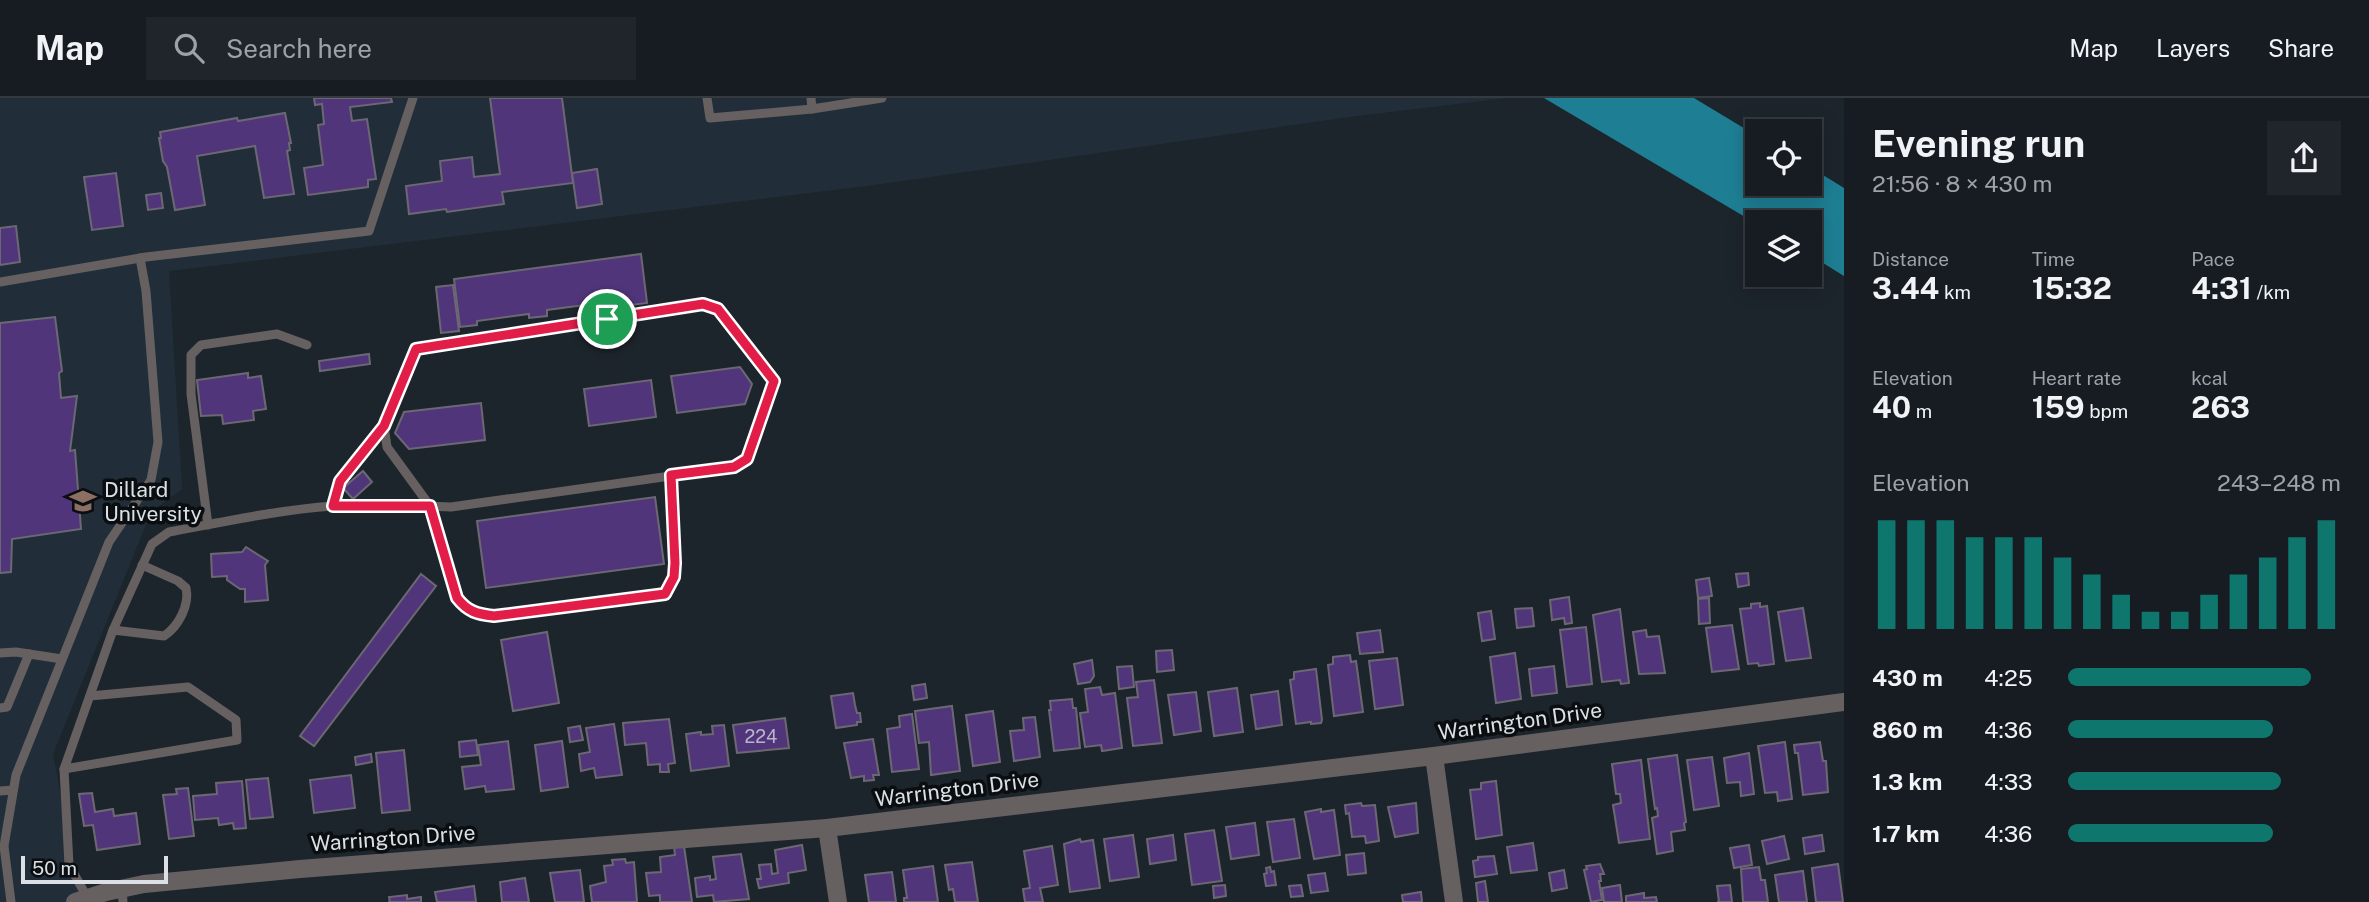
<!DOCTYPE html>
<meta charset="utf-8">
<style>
:root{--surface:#161c21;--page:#1f252a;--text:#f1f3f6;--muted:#9ea1a5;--line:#353a3f;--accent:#0f766e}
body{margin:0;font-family:"Public Sans",sans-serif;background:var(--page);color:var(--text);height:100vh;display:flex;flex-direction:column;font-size:26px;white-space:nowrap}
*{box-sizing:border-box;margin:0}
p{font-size:23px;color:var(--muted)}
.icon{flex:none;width:38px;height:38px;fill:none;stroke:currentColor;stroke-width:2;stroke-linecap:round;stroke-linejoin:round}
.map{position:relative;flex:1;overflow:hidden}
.side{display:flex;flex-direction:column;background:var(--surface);width:525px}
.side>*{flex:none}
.fabs{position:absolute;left:1745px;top:21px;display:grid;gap:14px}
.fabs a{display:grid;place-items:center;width:77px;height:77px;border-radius:0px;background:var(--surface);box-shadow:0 4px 18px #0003,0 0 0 2px var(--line);font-size:35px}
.scale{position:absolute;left:21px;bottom:18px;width:147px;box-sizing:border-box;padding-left:7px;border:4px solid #dae0e5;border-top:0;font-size:19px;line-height:24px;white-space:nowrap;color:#dae0e5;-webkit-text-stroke:5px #0a0e11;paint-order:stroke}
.pin{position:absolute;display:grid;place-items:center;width:60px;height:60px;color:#fff;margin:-30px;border:4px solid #fff;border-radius:50%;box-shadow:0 2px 7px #0007}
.round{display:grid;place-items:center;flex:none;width:74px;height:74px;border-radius:0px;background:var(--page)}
.overview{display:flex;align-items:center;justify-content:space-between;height:119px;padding:0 28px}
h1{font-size:38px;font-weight:700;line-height:52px}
.metrics{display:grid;grid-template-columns:repeat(3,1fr);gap:10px;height:119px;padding:7px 28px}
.metrics div{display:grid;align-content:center}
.metrics b{font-size:30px;font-weight:700}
.metrics small{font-size:19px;font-weight:400}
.metrics p{font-size:19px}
.chart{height:196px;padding:14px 28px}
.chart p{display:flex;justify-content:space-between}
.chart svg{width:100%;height:126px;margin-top:7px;stroke:var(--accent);stroke-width:6}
ul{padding:0 28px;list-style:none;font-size:23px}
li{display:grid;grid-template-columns:112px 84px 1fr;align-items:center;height:52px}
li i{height:18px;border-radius:9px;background:var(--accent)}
header{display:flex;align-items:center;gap:42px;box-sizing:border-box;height:98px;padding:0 35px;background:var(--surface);border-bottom:2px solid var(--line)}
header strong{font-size:33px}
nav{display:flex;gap:38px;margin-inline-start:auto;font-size:24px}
.search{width:490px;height:63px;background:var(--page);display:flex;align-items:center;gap:18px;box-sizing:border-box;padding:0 24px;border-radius:0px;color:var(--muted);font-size:26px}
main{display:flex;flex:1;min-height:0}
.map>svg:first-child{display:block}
.built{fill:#212e39}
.water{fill:#1e7f94}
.building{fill:#51357a;stroke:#6c6873;stroke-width:2}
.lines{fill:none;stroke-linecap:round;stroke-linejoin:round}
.service{stroke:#666060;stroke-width:9}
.minor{stroke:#666060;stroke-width:18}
.route-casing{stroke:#fff;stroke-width:14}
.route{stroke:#e11d48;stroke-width:9}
.labels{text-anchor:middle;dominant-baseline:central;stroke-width:7;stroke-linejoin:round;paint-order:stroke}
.number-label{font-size:18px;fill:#b8b5ca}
.poi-label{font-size:21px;fill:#dae0e5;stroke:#0a0e11;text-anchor:start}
.street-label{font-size:21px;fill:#dae0e5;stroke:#0a0e11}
</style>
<header>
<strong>Map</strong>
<div class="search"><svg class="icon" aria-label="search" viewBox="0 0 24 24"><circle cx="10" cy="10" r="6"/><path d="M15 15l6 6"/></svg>Search here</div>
<nav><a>Map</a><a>Layers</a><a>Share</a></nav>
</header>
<main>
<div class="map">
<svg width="1844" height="804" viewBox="0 0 1844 804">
<rect width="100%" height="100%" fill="#1d252c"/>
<polygon class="built" points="0,0 1506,0 1349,19 874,87 169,173 182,391 151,414 53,656 80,802 75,804 0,804"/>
<polygon class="water" points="1544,0 1694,0 1757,38 1757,86 1810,86 1810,69 1844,90 1844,178 1810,157 1810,124 1757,124 1757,126"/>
<g class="building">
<polygon points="314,0 391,0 392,4 350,9 352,23 367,21 376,81 368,82 368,89 308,97 304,70 323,67 318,27 324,26 322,6 315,7"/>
<polygon points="490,0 562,0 573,85 502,94 504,106 447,114 446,111 409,116 406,88 442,83 440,63 472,59 474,79 500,76"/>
<polygon points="285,15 291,45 289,45 290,52 287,53 294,96 264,100 255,48 197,58 205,107 175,112 167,69 163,63 159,40 161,40 160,34 237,20 238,23"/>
<polygon points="597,71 602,106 577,110 572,75"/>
<polygon points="116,75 123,128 92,132 84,79"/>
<polygon points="161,95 163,110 148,112 146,97"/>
<polygon points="16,128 20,164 0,167 0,130"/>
<polygon points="641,156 647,205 608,210 607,204 547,212 547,218 529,220 529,216 477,223 477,227 460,229 454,181"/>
<polygon points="453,187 459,233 441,235 436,189"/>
<polygon points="55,219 62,273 59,275 61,300 77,298 70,353 75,352 81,431 12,441 11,474 0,475 0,225"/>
<polygon points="369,256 370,266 320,273 319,263"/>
<polygon points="740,269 752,286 745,306 677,315 671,278"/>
<polygon points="248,275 248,280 261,278 266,311 253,313 254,322 223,326 222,317 201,318 197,282"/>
<polygon points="651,282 656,319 589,328 584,291"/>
<polygon points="481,305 485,342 409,351 395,335 404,314"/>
<polygon points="363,373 372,384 353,401 343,390"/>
<polygon points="655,399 664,466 486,490 477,423"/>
<polygon points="246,449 268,463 265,467 268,502 245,504 245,491 240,491 227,482 227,478 212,479 211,456 242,454"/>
<polygon points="1748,475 1749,487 1738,489 1736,476"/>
<polygon points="421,476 436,488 314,648 300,638"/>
<polygon points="1709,480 1712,498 1698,500 1696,482"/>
<polygon points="1569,499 1572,525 1565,526 1564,520 1552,522 1550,502"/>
<polygon points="1709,500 1710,525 1699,526 1698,501"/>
<polygon points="1760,505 1760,509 1767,508 1774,566 1759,568 1758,565 1748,566 1740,511 1751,510 1751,506"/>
<polygon points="1532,510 1534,528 1517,530 1515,511"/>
<polygon points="1803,510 1811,560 1786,563 1778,514"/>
<polygon points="1620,511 1629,585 1621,586 1620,582 1602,584 1593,517"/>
<polygon points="1491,513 1495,541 1482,543 1478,515"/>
<polygon points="1732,527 1739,571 1712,574 1706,530"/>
<polygon points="1586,529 1592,586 1567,589 1560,532"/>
<polygon points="1380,532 1383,554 1360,556 1357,535"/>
<polygon points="1646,532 1647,539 1659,538 1665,575 1639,576 1633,534"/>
<polygon points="547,534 559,605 513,613 501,542"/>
<polygon points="1172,552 1174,572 1157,574 1156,553"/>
<polygon points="1515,555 1521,601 1496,605 1490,559"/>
<polygon points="1350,557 1351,564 1356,563 1363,614 1334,618 1328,567 1333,566 1333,559"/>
<polygon points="1397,560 1403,607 1375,611 1369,563"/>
<polygon points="1092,562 1094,578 1090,584 1078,586 1074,566"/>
<polygon points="1132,568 1134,589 1119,591 1117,569"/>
<polygon points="1554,568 1557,595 1532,598 1529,571"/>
<polygon points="1316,571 1322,622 1321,625 1311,626 1311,624 1296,626 1290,582 1294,581 1294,574"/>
<polygon points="1154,582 1162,645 1133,648 1127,600 1138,599 1136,584"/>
<polygon points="925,586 927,600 914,602 912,588"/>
<polygon points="1100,589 1102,597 1115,595 1122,650 1102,653 1101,647 1085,649 1080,615 1088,614 1085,591"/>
<polygon points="1237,590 1243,634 1214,638 1208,594"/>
<polygon points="1278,593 1282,627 1256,631 1251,597"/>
<polygon points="1196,594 1201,633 1174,637 1168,597"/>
<polygon points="853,595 855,607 857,615 860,615 861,624 857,624 857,627 836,630 831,598"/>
<polygon points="1072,601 1073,610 1076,610 1080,650 1054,653 1049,612 1051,612 1050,603"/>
<polygon points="952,608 960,673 931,677 929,644 919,645 915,613"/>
<polygon points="993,613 1000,664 973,668 966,617"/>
<polygon points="912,616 919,671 892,674 887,631 900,629 899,618"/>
<polygon points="1035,619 1040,659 1014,663 1010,633 1024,632 1023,620"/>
<polygon points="785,620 789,650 737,655 733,627"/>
<polygon points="669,621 675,665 668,666 669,674 660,674 660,666 648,667 646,645 625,647 623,625"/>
<polygon points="614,626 622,677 596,680 594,670 581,673 579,656 590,654 586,630"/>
<polygon points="724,627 729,668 691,673 686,636 701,634 701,637 713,636 712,628"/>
<polygon points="580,628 583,642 570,644 568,630"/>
<polygon points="873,641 879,677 873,677 874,682 864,683 864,678 851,680 844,645"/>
<polygon points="476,642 478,657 460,659 459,644"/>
<polygon points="508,643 514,691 486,694 485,688 465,691 462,669 481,667 478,647"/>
<polygon points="562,643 568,689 541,693 535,647"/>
<polygon points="1785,644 1792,701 1778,703 1777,694 1765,695 1758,648"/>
<polygon points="1820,644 1823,663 1826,663 1828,694 1803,697 1798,655 1795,655 1794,647"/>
<polygon points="404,652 410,712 382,715 376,655"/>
<polygon points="1749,655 1754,696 1741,698 1740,684 1727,685 1724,660"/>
<polygon points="371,656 372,664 356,667 355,659"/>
<polygon points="1677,657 1686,724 1684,725 1685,732 1671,734 1673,753 1657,756 1652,720 1658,718 1657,710 1655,711 1648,661"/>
<polygon points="1712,659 1719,708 1694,712 1687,662"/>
<polygon points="1641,662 1650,741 1619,745 1613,707 1621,705 1620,696 1616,696 1612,666"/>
<polygon points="351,677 355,710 314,715 310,682"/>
<polygon points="268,680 273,719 250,721 246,682"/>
<polygon points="242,683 246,730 234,731 233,725 219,727 218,720 195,722 193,698 217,696 216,685"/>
<polygon points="1496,683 1502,737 1476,741 1470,692 1481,691 1481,685"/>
<polygon points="188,690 194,738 169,741 163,697 177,696 176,691"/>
<polygon points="92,695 95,714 113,711 114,718 136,715 140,746 97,752 93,727 84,728 79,696"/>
<polygon points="1361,705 1362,708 1375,707 1379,743 1366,745 1365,738 1352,739 1349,715 1346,716 1345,707"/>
<polygon points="1416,705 1418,735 1395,739 1388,709"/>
<polygon points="1321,711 1321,714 1334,712 1340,757 1314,761 1305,714"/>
<polygon points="1294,721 1300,760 1273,764 1267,724"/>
<polygon points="1255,725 1259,757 1231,761 1226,729"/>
<polygon points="1214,732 1222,783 1192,787 1185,736"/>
<polygon points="1133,737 1139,779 1110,783 1104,741"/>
<polygon points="1173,737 1176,762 1150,766 1147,741"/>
<polygon points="1822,737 1824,753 1805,756 1803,740"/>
<polygon points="1784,738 1789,761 1767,766 1762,743"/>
<polygon points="1080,741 1081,744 1093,742 1100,790 1070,794 1064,746"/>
<polygon points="1533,745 1537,772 1511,775 1507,749"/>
<polygon points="802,747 806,772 788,775 789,785 759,790 757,781 761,781 759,767 771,766 772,776 778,775 775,752"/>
<polygon points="1749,747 1752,767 1734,770 1730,750"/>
<polygon points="684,748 692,804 660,804 660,797 649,798 646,775 661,774 660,759 675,757 674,749"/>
<polygon points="1052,748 1058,787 1040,790 1043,804 1025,804 1023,791 1030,790 1024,753"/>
<polygon points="1364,755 1366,775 1348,777 1346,757"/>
<polygon points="741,756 749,801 714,804 713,797 697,799 695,780 710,778 710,782 716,781 713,759"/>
<polygon points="1494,758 1497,776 1475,779 1473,763 1478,762 1478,759"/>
<polygon points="625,761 626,765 634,764 637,804 592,804 590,788 606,784 604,768 613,767 612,762"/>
<polygon points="972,764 978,804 955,804 953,791 949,792 945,767"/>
<polygon points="1600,766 1604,776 1600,776 1601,783 1599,783 1602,802 1591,804 1584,772 1587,771 1586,768"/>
<polygon points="1838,766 1843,804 1816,804 1812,770"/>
<polygon points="933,768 938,804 904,804 904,800 907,800 903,772"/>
<polygon points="1270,769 1271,774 1274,773 1276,787 1266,788 1264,776 1267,775 1266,770"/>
<polygon points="1759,769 1761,782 1765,782 1768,804 1743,804 1741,771"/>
<polygon points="580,772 584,804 555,804 550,775"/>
<polygon points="1564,772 1567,790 1552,793 1549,775"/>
<polygon points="1803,773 1807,804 1779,804 1775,777"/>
<polygon points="892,774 896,804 869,804 865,777"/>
<polygon points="1325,775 1328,793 1311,795 1308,777"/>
<polygon points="525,780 529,804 502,804 500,784"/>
<polygon points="1485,783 1488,804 1478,804 1476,785"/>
<polygon points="1225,787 1226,798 1214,800 1213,788"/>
<polygon points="1301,787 1303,798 1291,799 1289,788"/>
<polygon points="1620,787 1622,804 1604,804 1602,790"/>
<polygon points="1730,787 1732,804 1717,804 1719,804 1717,788"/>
<polygon points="474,788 476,804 437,804 435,794"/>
<polygon points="1421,794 1422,804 1403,804 1402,797"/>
<polygon points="1644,795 1644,800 1656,799 1657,804 1626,804 1626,798"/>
<polygon points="407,797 407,801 421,799 421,804 388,804 390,804 389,799"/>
</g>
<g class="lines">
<g class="service">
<polyline points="707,0 710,20 812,11"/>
<polyline points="811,0 812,11 882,0"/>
<polyline points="0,184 146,159 369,133 413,0"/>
<polyline points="333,408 340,383 384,328"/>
<polyline points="208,427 191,296 191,257 201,247 277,236 307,247"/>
<path d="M113 532 164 538C178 529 190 507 186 490L178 483 142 467"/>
<polyline points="0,555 16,554 62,561"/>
<polyline points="0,610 7,609 29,556"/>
<polyline points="64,671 237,642 236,622 188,589 90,598"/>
<polyline points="0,693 13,692"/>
<polyline points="122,790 123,804"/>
<path d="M87 799 69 767 64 671 113 532 152 446 169 434C223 424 278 412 333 408 372 404 412 408 451 409L734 369 747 361 774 283 718 210 703 206 416 251 384 328 387 349 430 408 457 500C468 514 477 516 494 518L665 496 674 479 675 465 672 377"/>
<polyline points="11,804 4,748 16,677 109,444 151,382 158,344 146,193 140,160"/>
</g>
<g class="minor">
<polyline points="1434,658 1454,804"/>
<polyline points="827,730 838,804"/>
<polyline points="75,804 106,794 144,786 300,771 827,730 1434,658 1844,604"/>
</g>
</g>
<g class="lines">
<g class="route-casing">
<path id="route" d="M703 206 718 211 774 283 747 361 734 369 671 377 675 465 674 479 665 496 494 518C477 516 468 514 457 500L430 408H333L340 383 384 328 416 251Z"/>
</g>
<use href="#route" class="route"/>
</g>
<defs>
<g id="university-bare" transform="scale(2.1)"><path d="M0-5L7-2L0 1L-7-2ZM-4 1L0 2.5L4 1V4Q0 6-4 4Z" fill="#8d6e63" stroke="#0a0e11" stroke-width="2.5" paint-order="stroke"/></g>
</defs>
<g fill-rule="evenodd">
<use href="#university-bare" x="83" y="403"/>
</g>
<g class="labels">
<g class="number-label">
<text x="761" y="638">224</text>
</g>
<g class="poi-label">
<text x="104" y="391">Dillard<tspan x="104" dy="24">University</tspan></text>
</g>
<g class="street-label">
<text transform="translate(1520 623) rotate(-8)">Warrington Drive</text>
<text transform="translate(957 691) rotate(-7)">Warrington Drive</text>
<text transform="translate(393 740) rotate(-4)">Warrington Drive</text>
</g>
</g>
</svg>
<div class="fabs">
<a><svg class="icon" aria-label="locate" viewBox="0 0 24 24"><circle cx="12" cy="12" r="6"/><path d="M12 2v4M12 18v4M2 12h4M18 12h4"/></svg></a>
<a><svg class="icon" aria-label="layers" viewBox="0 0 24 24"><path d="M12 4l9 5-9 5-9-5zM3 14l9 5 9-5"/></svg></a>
</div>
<div class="scale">50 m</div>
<div class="pin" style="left:607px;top:221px;background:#1e9e55"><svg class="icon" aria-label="arrive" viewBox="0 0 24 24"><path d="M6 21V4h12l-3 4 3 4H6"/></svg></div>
</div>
<section class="side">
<div class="overview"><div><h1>Evening run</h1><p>21:56 · 8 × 430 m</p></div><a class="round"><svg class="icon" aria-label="share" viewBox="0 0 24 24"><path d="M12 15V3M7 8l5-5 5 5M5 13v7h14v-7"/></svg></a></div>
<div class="metrics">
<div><p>Distance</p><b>3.44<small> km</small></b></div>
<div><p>Time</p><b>15:32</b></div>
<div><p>Pace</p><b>4:31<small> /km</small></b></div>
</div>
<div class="metrics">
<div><p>Elevation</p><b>40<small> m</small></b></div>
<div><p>Heart rate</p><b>159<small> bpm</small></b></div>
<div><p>kcal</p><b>263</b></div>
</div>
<div class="chart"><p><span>Elevation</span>243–248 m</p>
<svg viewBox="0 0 160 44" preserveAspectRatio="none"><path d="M5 44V6M15 44V6M25 44V6M35 44V12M45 44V12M55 44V12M65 44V19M75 44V25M85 44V32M95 44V38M105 44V38M115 44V32M125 44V25M135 44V19M145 44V12M155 44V6"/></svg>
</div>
<ul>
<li><b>430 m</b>4:25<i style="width:89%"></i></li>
<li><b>860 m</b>4:36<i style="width:75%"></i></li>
<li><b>1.3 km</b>4:33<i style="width:78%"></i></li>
<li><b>1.7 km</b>4:36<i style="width:75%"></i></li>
</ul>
</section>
</main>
